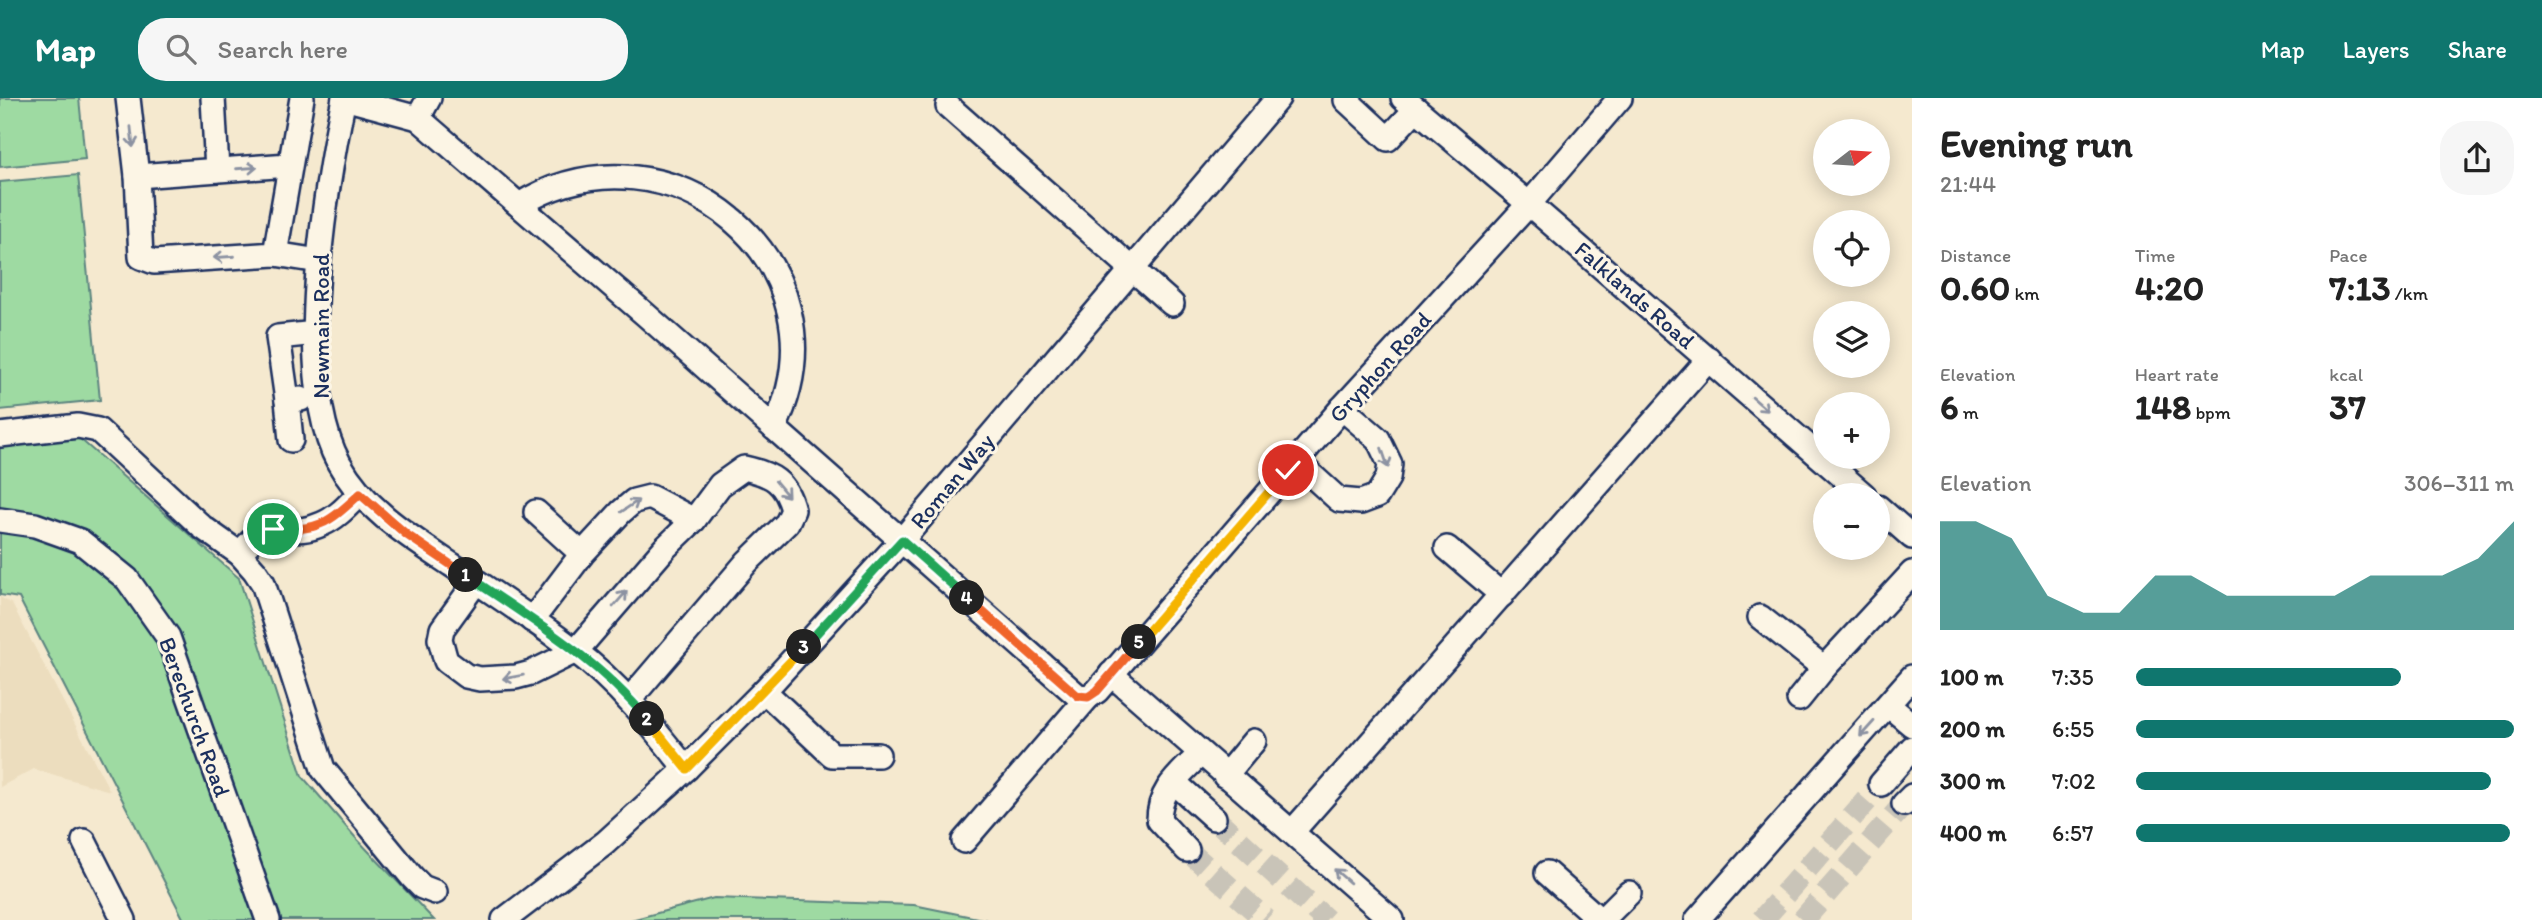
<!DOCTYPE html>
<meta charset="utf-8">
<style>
:root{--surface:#fff;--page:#f6f6f6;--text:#222;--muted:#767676;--accent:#0f766e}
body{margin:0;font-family:Itim,sans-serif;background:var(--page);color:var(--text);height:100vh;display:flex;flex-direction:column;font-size:26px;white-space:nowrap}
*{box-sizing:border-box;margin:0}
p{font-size:23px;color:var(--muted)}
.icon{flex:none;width:38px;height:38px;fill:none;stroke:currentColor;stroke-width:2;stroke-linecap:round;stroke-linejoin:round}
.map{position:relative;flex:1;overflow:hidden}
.details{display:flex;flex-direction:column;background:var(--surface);width:630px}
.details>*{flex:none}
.needle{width:46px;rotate:73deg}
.controls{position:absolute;left:1813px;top:21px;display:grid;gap:14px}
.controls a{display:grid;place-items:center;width:77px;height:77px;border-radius:50%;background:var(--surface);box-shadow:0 4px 18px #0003;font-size:35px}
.pin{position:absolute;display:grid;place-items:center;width:60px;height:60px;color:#fff;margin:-30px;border:4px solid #fff;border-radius:50%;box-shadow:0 2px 7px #0007}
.km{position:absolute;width:35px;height:35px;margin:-18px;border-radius:50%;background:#222;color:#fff;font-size:19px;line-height:35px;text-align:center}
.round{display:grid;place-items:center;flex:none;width:74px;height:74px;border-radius:28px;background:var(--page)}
.overview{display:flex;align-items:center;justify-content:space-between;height:119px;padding:0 28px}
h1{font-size:38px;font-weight:800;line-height:52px}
.stats{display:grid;grid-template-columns:repeat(3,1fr);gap:10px;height:119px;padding:7px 28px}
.stats div{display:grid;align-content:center}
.stats b{font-size:35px;font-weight:800}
.stats small{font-size:19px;font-weight:400}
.stats p{font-size:19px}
.chart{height:196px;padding:14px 28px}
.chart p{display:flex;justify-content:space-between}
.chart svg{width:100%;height:126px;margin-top:7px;fill:var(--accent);opacity:.7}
ul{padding:0 28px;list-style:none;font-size:23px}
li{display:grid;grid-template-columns:112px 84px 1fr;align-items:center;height:52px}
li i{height:18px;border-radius:9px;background:var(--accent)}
header{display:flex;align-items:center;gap:42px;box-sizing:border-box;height:98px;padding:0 35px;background:var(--accent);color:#fff}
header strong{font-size:33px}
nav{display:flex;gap:38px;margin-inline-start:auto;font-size:24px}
.search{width:490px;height:63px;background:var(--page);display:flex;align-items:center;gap:18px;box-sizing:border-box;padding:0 24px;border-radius:28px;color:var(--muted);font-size:26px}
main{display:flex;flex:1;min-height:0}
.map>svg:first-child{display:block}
.built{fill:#ecddbe}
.green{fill:#9edaa2;stroke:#5c8480;stroke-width:2}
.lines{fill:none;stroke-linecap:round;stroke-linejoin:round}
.minor-tunnel{stroke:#c9c4b8;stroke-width:23;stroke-dasharray:23 11;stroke-linecap:butt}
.minor-casing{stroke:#1b2f5e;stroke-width:28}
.minor{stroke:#fcf5e5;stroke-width:23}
.oneway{stroke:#8c92a2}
.split-1-casing{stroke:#fff;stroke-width:14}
.split-2-casing{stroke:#fff;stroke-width:14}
.split-3-casing{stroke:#fff;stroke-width:14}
.split-4-casing{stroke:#fff;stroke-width:14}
.split-5-casing{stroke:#fff;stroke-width:14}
.split-6-casing{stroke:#fff;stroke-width:14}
.split-1{stroke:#f0652b;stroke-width:9}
.split-2{stroke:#22a559;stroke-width:9}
.split-3{stroke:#f5b400;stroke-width:9}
.split-4{stroke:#22a559;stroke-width:9}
.split-5{stroke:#f0652b;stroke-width:9}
.split-6{stroke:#f5b400;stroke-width:9}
.labels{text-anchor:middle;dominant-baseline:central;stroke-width:6;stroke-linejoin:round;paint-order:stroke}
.street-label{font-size:23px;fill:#1b2f5e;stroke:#fcf5e5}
</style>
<header>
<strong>Map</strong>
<div class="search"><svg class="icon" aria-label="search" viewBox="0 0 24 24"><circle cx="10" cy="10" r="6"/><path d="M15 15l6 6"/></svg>Search here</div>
<nav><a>Map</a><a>Layers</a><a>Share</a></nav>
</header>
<main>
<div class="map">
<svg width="1912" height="822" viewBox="0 0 1912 822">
<rect width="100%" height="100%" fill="#f5e9cf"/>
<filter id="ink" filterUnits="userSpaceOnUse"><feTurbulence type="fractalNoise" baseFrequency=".0143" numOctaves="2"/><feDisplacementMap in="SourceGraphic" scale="14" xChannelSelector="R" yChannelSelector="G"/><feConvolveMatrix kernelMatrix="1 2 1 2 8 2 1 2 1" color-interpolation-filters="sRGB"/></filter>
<g filter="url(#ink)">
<polygon class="built" points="0,499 12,506 110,693 34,671 0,689"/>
<g class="green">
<polygon points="0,0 79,0 85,61 0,69"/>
<polygon points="78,77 100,302 0,312 0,84"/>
<polygon points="79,340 239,480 302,678 355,739 434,822 184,822 19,500 0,497 0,347"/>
<polygon points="714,800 914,807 987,822 631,822"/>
</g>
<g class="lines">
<g class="minor-tunnel">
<polyline points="1214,720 1326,822"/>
<polyline points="1187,752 1266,822"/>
<polyline points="1762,822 1881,686"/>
<polyline points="1803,822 1904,706"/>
</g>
<g class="minor-casing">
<g id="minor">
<polyline points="128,0 137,78"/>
<polyline points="213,0 217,72"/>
<polyline points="344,0 418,20 646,217 1078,598 1088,599 1097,593 1342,310 1529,106 1620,0"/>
<path d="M344 0C325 92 293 282 339 365 364 411 410 439 452 467 493 495 535 522 574 552 618 585 652 628 686 671"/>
<polyline points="1403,0 1529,106 1864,397"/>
<polyline points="1346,2 1388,41 1416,11"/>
<polyline points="948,8 1172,206"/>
<polyline points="418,20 429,0"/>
<polyline points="289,67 137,78 141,159 154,164 275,156 302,0"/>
<path d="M519 107C670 14 854 167 774 330"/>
<polyline points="275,156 319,163"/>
<polyline points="287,302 278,239 316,235"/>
<polyline points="0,337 78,328 98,332 202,429 240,456 255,473 263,485 323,671 412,779 422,789 435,794"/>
<polyline points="291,342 287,302 301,301"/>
<polyline points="1296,363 1339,402 1361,404 1377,398 1388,380 1390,366 1378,341 1342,310"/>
<polyline points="1878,409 1912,439"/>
<polyline points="536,414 582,456"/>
<polyline points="0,422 35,427 80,443 127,481 168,539 268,822"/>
<polyline points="1447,450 1502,497"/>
<path d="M240 456C271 414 285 443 322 426 337 420 349 406 360 395"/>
<path d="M476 484 442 531 440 541 446 563 466 578 480 581 516 579 531 575 576 553 665 450 694 422 720 387 744 370C772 376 786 384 793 412L787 425 747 464 630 601"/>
<polyline points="1760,519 1824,570 1912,475"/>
<polyline points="532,522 582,456 621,414 634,403 650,399 694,422"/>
<polyline points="1111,576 1392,822"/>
<polyline points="764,593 832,657 878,657"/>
<polyline points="1799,601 1824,570"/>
<polyline points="1888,607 1912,627"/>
<polyline points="1225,678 1254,643"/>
<polyline points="1174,684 1214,720"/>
<polyline points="1881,686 1912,650"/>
<polyline points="1904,706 1912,698"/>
<polyline points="1292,734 1709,261"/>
<polyline points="84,743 124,822"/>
<polyline points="964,743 1088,599"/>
<path d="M1187 752 1159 722C1159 691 1180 677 1200 656"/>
<polyline points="1547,775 1600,822"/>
<polyline points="504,822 605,745 686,671 764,593 902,442 1278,0"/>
<polyline points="1602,822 1629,795"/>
<polyline points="1697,822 1912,579"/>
</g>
</g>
<use href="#minor" class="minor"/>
</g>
<defs><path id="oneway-shaft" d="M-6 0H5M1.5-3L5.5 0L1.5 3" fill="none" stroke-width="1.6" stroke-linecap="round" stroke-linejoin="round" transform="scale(1.75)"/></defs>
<g class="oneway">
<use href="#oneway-shaft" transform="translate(132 39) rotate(84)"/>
<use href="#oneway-shaft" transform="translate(247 70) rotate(-4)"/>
<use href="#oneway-shaft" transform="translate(224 159) rotate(176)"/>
<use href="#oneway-shaft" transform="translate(1760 306) rotate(41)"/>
<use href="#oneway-shaft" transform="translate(1385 360) rotate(71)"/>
<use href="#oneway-shaft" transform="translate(782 391) rotate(50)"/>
<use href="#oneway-shaft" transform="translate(630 408) rotate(-34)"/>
<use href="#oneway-shaft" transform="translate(620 501) rotate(-49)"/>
<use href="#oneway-shaft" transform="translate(513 579) rotate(170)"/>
<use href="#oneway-shaft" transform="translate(1867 631) rotate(132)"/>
<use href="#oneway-shaft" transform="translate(1342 778) rotate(-139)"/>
</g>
</g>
<g class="lines" filter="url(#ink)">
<g class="split-1-casing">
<path id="split-1" d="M273 431C319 433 327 426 360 396L407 437 466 477"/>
</g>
<g class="split-2-casing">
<path id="split-2" d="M466 477C529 520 598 561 647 621"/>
</g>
<g class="split-3-casing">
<polyline id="split-3" points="647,621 687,671 804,549"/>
</g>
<g class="split-4-casing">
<polyline id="split-4" points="804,549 902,442 967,500"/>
</g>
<g class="split-5-casing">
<polyline id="split-5" points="967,500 1078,598 1088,599 1097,593 1139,544"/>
</g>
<g class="split-6-casing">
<polyline id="split-6" points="1139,544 1288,372"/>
</g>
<use href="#split-1" class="split-1"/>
<use href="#split-2" class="split-2"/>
<use href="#split-3" class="split-3"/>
<use href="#split-4" class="split-4"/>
<use href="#split-5" class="split-5"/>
<use href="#split-6" class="split-6"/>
</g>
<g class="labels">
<g class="street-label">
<text transform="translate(1635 197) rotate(41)">Falklands Road</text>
<text transform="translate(321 228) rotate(-90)">Newmain Road</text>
<text transform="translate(1380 269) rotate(-48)">Gryphon Road</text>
<text transform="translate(952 383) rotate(-50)">Roman Way</text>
<text transform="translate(195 619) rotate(70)">Berechurch Road</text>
</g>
</g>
</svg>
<div class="controls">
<a><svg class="needle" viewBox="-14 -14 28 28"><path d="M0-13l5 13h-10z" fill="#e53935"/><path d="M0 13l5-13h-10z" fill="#767676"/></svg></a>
<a><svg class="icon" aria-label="locate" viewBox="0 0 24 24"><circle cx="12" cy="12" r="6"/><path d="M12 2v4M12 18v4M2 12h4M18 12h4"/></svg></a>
<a><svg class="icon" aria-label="layers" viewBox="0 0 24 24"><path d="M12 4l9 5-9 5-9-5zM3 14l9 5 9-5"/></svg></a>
<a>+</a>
<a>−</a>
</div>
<div class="pin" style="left:273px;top:431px;background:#1e9e55"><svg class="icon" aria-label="arrive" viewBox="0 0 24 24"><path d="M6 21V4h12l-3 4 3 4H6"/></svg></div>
<div class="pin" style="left:1288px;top:372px;background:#d93025"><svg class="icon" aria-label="check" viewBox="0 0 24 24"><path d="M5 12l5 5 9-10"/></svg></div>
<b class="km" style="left:466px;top:477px">1</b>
<b class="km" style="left:647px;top:621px">2</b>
<b class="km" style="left:804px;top:549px">3</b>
<b class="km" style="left:967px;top:500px">4</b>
<b class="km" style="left:1139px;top:544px">5</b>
</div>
<section class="details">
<div class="overview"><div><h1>Evening run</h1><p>21:44</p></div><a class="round"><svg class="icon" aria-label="share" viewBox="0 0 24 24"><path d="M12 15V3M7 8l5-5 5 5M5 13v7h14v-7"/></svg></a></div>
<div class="stats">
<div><p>Distance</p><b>0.60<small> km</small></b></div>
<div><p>Time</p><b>4:20</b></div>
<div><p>Pace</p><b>7:13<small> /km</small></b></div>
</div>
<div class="stats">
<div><p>Elevation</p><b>6<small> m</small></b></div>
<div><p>Heart rate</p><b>148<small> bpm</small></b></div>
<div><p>kcal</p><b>37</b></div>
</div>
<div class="chart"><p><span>Elevation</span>306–311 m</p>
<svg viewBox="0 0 160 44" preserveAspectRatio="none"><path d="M0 44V6L10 6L20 12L30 32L40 38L50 38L60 25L70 25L80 32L90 32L100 32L110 32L120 25L130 25L140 25L150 19L160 6V44z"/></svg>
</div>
<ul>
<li><b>100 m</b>7:35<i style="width:70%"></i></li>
<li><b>200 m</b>6:55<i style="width:100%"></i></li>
<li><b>300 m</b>7:02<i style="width:94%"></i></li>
<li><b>400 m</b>6:57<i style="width:99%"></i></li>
</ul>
</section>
</main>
